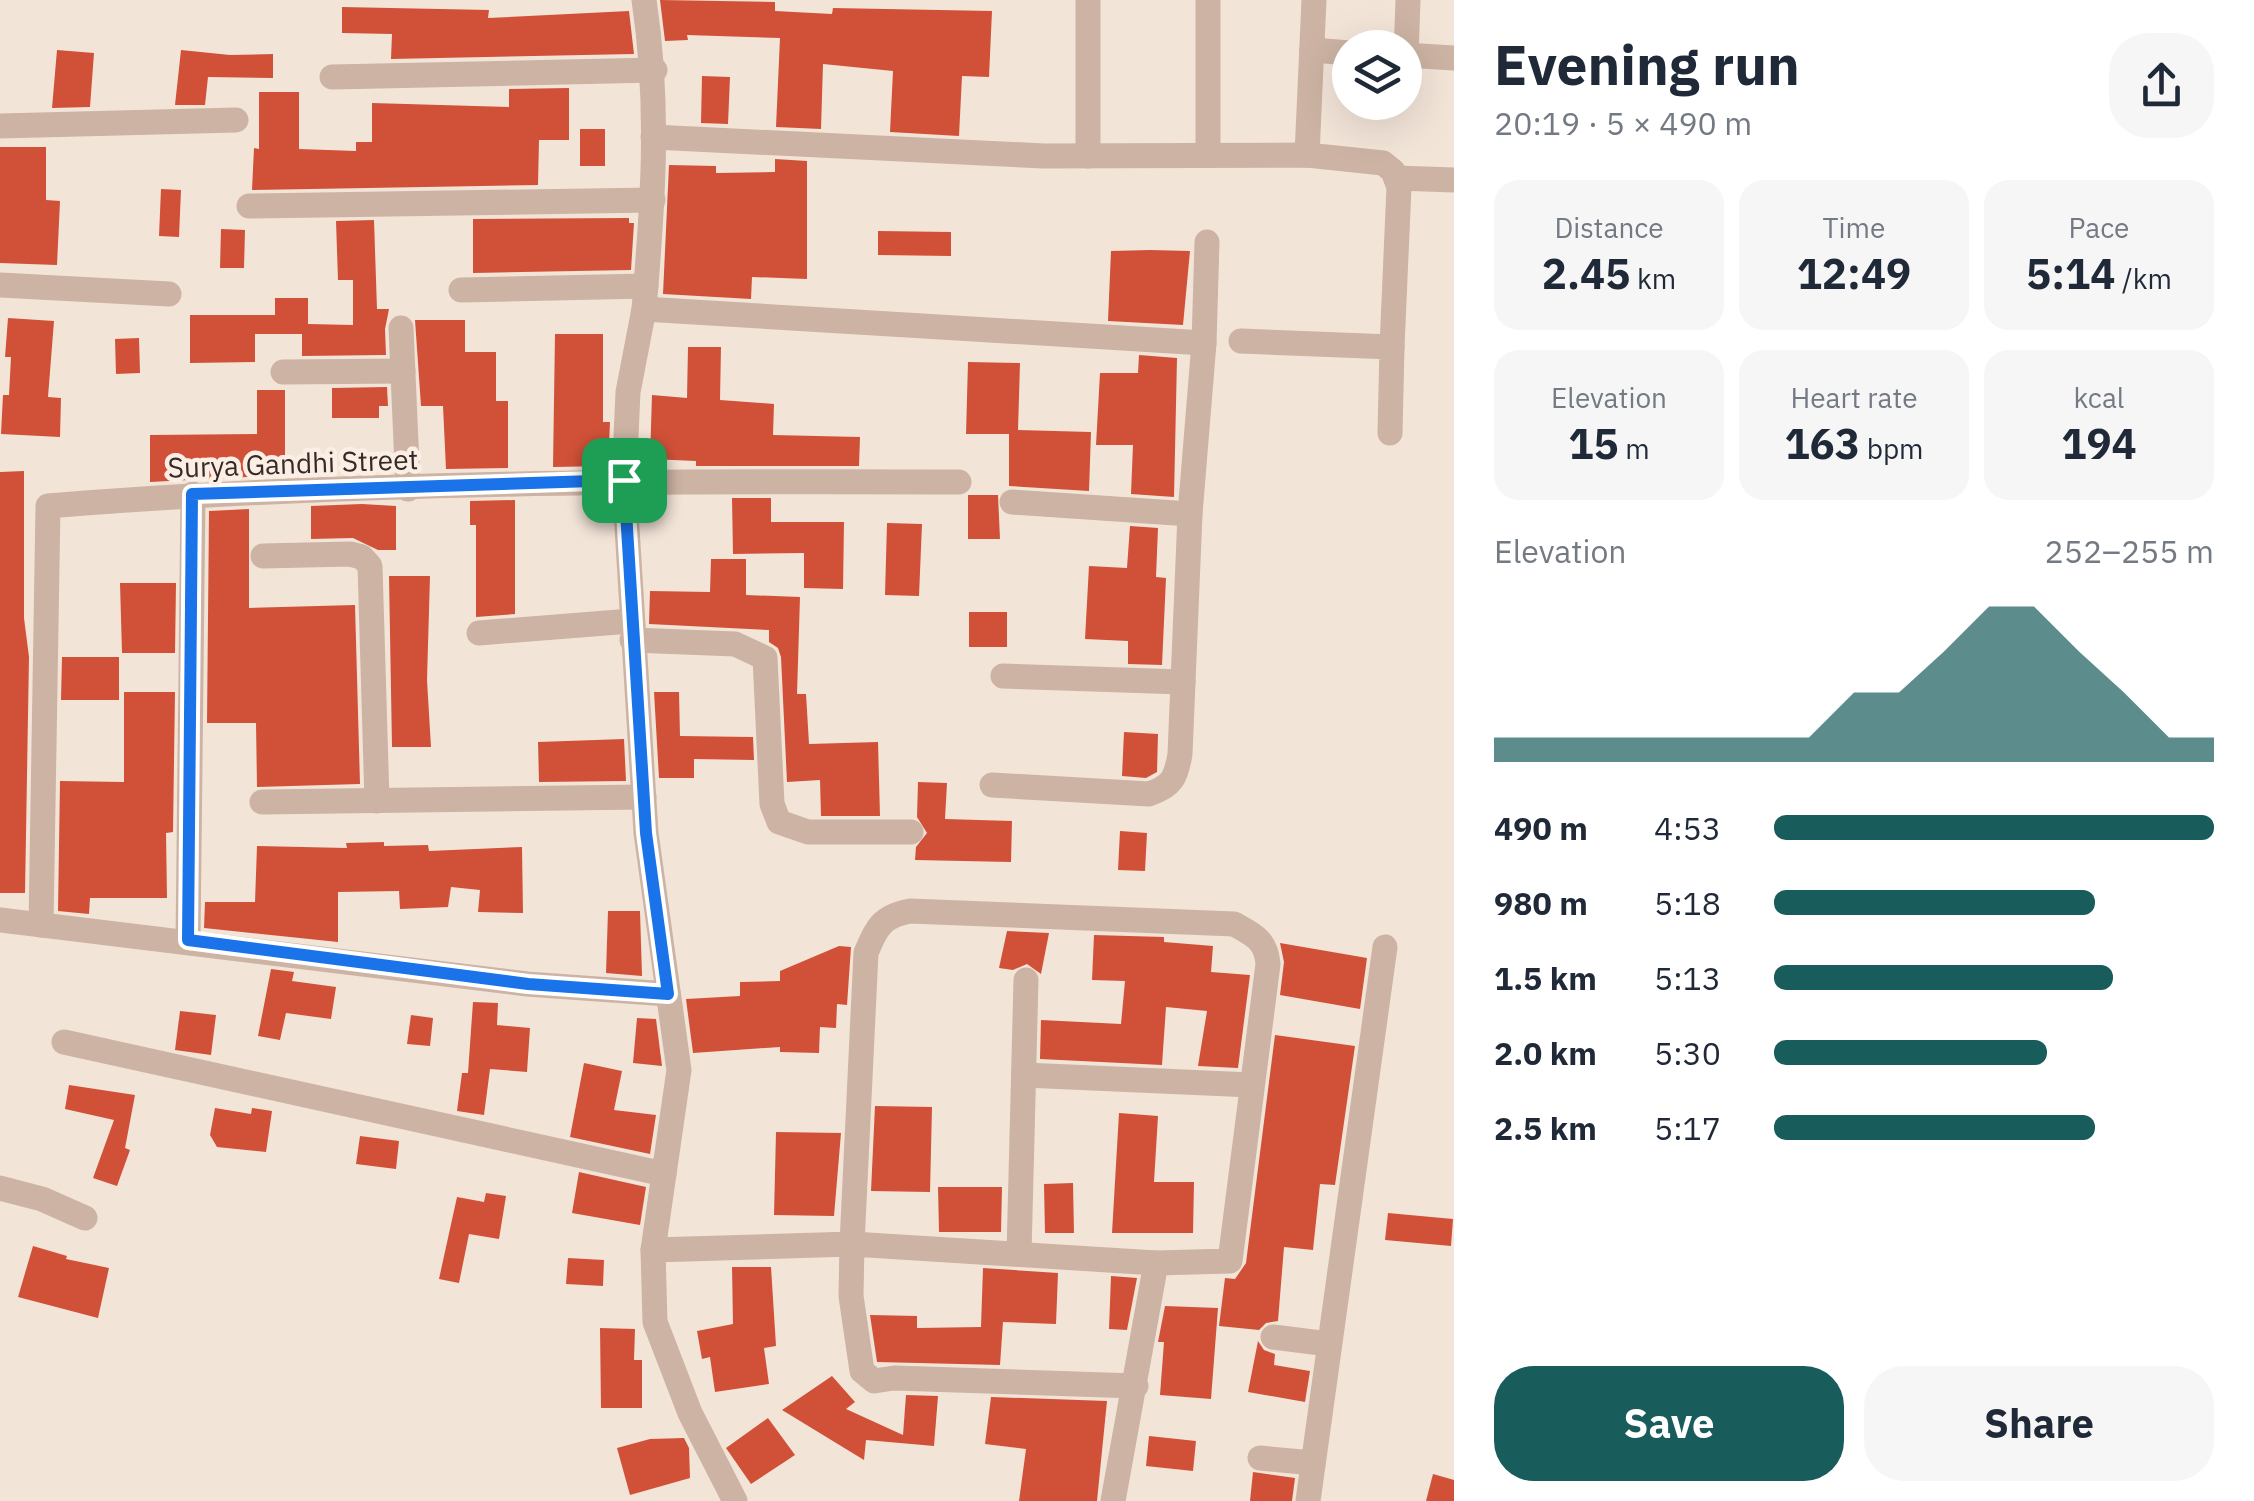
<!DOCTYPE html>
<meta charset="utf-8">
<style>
:root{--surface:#fff;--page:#f6f6f7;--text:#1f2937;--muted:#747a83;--accent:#185c5b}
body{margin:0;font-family:"IBM Plex Sans",sans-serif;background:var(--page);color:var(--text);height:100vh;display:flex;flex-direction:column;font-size:38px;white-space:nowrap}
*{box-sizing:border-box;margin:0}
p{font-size:32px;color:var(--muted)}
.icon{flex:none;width:55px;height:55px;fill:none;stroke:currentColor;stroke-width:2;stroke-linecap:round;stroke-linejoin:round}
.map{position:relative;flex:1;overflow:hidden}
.panel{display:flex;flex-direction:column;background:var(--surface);width:800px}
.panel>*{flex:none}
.tools{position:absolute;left:1332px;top:30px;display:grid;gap:20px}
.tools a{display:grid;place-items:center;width:90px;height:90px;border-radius:50%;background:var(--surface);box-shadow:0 10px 40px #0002;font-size:50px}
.pin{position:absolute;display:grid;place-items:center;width:85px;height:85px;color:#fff;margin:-42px;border-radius:20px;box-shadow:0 5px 15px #0006}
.round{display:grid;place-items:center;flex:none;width:105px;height:105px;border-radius:40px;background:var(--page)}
.headline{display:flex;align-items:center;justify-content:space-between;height:170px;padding:0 40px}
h1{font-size:55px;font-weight:700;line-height:75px}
.figures{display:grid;grid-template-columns:repeat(3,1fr);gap:15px;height:170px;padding:10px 40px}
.figures div{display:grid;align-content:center;border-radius:25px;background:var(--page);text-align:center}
.figures b{font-size:42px;font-weight:700}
.figures small{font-size:28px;font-weight:400}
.figures p{font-size:28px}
.chart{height:280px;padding:20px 40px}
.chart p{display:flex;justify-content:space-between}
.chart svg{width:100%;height:180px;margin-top:10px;fill:var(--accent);opacity:.7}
.action{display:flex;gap:20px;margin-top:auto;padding:20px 40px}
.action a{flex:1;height:115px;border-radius:40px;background:var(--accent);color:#fff;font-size:40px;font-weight:700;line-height:115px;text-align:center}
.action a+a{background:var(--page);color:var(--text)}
ul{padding:0 40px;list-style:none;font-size:32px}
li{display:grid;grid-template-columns:160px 120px 1fr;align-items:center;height:75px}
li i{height:25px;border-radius:12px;background:var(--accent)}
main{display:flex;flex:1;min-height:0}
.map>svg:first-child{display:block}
.building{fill:#d15138}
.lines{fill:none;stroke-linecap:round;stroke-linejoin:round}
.minor{stroke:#ccb3a3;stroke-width:25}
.route-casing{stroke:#fff;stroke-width:20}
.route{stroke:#1a73e8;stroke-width:12}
.labels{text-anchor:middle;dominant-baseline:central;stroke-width:9;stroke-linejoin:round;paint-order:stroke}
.street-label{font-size:28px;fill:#372a26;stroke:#fbefe5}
</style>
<main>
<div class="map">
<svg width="1454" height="1501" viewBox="0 0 1454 1501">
<rect width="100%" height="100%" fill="#f3e4d8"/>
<g class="building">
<polygon points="660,0 775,2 775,11 832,14 833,8 992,11 989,77 962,76 959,136 890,132 893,71 823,64 821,129 776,127 780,38 687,35 688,40 665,41"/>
<polygon points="342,7 489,10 488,18 629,11 634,54 391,59 392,34 342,33"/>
<polygon points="57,50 94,53 90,107 52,108"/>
<polygon points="181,50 230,55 273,54 273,78 208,77 205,105 175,105"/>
<polygon points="702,76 730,77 728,124 701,123"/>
<polygon points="569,88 569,140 539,140 538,185 252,190 254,148 259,149 259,92 299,92 299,149 356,151 356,142 372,142 372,103 509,107 509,89"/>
<rect x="580" y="129" width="25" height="37"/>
<polygon points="0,147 46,147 46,200 60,201 57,265 0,263"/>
<polygon points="775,159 807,161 807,279 752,277 751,299 663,294 669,165 716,166 716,173 775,172"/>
<polygon points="161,189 181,190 179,237 159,236"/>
<polygon points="629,218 629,223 634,223 631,270 473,273 473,219"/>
<polygon points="374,220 377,309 389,309 385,329 386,355 302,356 302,334 255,334 255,362 190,363 190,315 275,315 275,298 308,298 308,324 353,325 353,280 338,280 336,221"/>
<polygon points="221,229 245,230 244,268 220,268"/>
<polygon points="878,231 951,232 951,256 878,255"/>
<polygon points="1150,250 1190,251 1183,325 1108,321 1111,251"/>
<polygon points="8,318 54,321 48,397 61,398 60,437 1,434 3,395 9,395 11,357 5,357"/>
<polygon points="415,320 465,320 465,352 496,352 496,401 508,401 508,468 446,469 443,406 421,406"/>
<polygon points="555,334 603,334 603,422 610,422 608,466 553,467"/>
<polygon points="139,338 140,373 116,374 115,339"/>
<polygon points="688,347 721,347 720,400 774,404 773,435 860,437 859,466 696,466 696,461 650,459 652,395 687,398"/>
<polygon points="1139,355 1177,358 1174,497 1131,494 1133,445 1096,445 1100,373 1138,373"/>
<polygon points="968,362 1020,363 1018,430 1091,432 1089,491 1009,486 1009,434 966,434"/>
<polygon points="387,387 388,406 379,406 379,418 332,418 332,388"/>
<polygon points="257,390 285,390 285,475 150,482 150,435 257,434"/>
<polygon points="24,471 24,618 29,657 25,893 0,893 0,472"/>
<polygon points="968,495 998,495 1000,539 968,539"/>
<polygon points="732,498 771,498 771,522 844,522 843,589 804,588 804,553 733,554"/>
<polygon points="515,500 515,614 476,617 476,525 470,525 470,501"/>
<polygon points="362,504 396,506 396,550 378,550 353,538 311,539 311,506"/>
<polygon points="249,509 249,608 355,605 360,784 257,787 256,723 207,723 209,511"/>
<polygon points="887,523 922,524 919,596 885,595"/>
<polygon points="1130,526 1158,528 1156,577 1166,578 1162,665 1128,664 1128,641 1085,639 1089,566 1127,568"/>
<polygon points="711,559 746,559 746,595 800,597 797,694 806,694 809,744 878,742 880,816 821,816 820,780 787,782 781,657 778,648 769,642 769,630 649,624 650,591 710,592"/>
<polygon points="389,576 430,576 427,680 431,747 392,747"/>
<polygon points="120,583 176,583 175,653 122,653"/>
<rect x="969" y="612" width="38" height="35"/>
<polygon points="62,657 119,657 119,700 61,700"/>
<polygon points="124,692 175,692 173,832 166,833 167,898 90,898 89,914 58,911 60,781 124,782"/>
<polygon points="654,692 679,692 680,736 753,737 754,760 694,759 694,778 659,778"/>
<polygon points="1124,732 1158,734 1157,772 1146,778 1122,776"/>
<polygon points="624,739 626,781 539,782 538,742"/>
<polygon points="918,782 947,783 945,819 1012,821 1011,862 915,860 916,847 927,833 917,817"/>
<polygon points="1120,831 1147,833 1145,871 1118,870"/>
<polygon points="384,842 384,846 428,845 429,851 522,847 523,913 478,912 480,890 451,887 448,907 400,909 399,891 338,892 338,942 204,928 205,902 255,902 257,846 347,848 346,843"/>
<polygon points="608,911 640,911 642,976 606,973"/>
<polygon points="1007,931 1049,933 1041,974 1027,964 1013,970 999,968"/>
<polygon points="1094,935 1164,937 1164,942 1213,946 1211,972 1250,975 1238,1068 1198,1066 1207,1011 1166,1007 1162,1065 1040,1059 1041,1020 1121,1024 1125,981 1092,980"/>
<polygon points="1280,943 1367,958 1360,1009 1280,995 1284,962"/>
<polygon points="839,946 851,947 847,1005 837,1004 836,1028 820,1027 819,1053 780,1052 780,1047 693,1053 686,999 740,996 740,982 780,981 780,971"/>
<polygon points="271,969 294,972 292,981 336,987 331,1019 286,1013 280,1040 258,1036"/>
<polygon points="473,1002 498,1003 497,1025 530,1028 527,1072 490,1069 484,1115 457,1111 462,1073 468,1073"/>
<polygon points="180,1011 216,1015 211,1055 175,1050"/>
<polygon points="411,1015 433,1018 430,1046 407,1044"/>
<polygon points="637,1018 656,1019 662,1066 633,1063"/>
<polygon points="1275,1035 1355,1046 1335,1185 1320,1184 1313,1250 1284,1247 1278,1321 1266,1323 1259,1330 1219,1326 1225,1278 1235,1279 1246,1263"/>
<polygon points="584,1063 622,1071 614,1110 656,1115 650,1154 570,1137"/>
<polygon points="69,1085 135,1095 125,1148 130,1150 117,1186 93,1178 114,1120 65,1109"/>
<polygon points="875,1106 932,1107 930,1192 871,1191"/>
<polygon points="215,1108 251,1114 252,1108 272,1111 266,1152 217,1147 210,1135"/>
<polygon points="1119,1113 1158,1116 1154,1182 1194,1182 1193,1233 1112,1233"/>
<polygon points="776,1132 841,1133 834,1216 774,1215"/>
<polygon points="360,1136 399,1141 396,1169 356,1164"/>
<polygon points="579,1172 646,1187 640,1225 572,1213"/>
<polygon points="1073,1183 1074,1233 1045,1233 1044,1184"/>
<polygon points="938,1187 1002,1187 1001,1232 939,1232"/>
<polygon points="486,1193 506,1196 499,1239 469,1234 459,1283 439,1279 457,1197 484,1202"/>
<polygon points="1388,1213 1453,1219 1451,1246 1385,1240"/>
<polygon points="33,1246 67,1256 66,1259 109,1268 98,1318 18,1297"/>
<polygon points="568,1258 604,1260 603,1286 566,1284"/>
<polygon points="732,1267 771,1267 776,1346 764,1348 769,1384 715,1392 710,1357 702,1359 697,1331 733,1324"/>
<polygon points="983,1268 1058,1273 1056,1324 1003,1322 1000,1365 877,1362 870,1315 917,1316 917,1328 981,1327"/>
<polygon points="1111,1276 1137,1278 1127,1330 1109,1329"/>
<polygon points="1165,1306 1218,1308 1211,1399 1160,1395 1164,1342 1158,1342"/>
<polygon points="600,1328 635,1329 634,1360 642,1360 642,1408 601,1408"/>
<polygon points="1258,1341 1264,1350 1275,1354 1274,1365 1310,1371 1305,1402 1248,1392"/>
<polygon points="832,1376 855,1402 846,1409 903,1435 906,1395 938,1396 934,1446 866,1440 864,1460 782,1410"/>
<polygon points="991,1397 1107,1401 1097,1501 1019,1501 1026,1449 985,1444"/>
<polygon points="768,1418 795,1455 751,1484 726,1448"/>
<polygon points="1149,1436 1196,1441 1193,1471 1146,1466"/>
<polygon points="684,1438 689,1448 690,1478 630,1495 617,1448 650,1439"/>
<polygon points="1253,1472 1295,1478 1292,1501 1250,1501"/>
<polygon points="1433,1474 1454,1480 1454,1501 1426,1501"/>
</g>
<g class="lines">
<g class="minor">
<path d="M644 0C660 106 653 203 644 309"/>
<polyline points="1088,0 1088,156"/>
<polyline points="1208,0 1208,155"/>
<polyline points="1312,50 1350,53"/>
<polyline points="1405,55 1454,58"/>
<polyline points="1406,56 1408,0"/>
<polyline points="332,77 655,70"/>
<polyline points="0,126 236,120"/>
<polyline points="653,137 1044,156 1307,155 1383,163 1393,171 1399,187 1392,347"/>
<polyline points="1307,155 1314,0"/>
<polyline points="1396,178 1454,180"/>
<polyline points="249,206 653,200"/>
<polyline points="0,285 169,294"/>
<polyline points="461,290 646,286"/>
<polyline points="401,328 408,489"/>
<polyline points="1241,341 1392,347 1390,433"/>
<polyline points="283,372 403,371"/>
<polyline points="1012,502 1190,514 1204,343 1207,242"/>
<polyline points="263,556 350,554 362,557 370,566 377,801"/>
<polyline points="479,633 631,621"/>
<polyline points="632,640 735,644 765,658 772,804 779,822 808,832 911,832"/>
<polyline points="1003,676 1183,682"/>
<path d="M992 785 1149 794C1172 786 1176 778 1180 754L1190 514"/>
<polyline points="262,802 644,797"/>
<polyline points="0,920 527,984 668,994"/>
<path d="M41 925 48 506C351 481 655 481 959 482"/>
<polyline points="188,941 193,494"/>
<polyline points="64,1042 664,1174"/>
<polyline points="1024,1075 1252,1085"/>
<polyline points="0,1188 42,1199 85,1218"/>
<polyline points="653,1250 679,1070 646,833 624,480 628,392 644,309 1204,343"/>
<polyline points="1019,1254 1026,980"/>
<polyline points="1273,1337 1329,1344"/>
<polyline points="1260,1458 1313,1463"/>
<path d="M735 1501 690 1413 655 1322 653 1250 852 1244 866 953C876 928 882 916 910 911L1234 924C1254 935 1266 940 1268 964L1230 1261 1156 1263"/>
<polyline points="1113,1501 1156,1263 852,1244 851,1296 862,1371 874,1381 894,1378 1136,1386"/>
<polyline points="1308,1501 1385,947"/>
</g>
</g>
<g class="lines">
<g class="route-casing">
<polygon id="route" points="624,480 646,833 668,994 528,984 188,940 192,494"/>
</g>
<use href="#route" class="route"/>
</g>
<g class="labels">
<g class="street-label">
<text transform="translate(293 463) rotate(-2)">Surya Gandhi Street</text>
</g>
</g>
</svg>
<div class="tools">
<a><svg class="icon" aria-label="layers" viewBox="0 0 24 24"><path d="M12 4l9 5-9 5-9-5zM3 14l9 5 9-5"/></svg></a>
</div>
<div class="pin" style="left:624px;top:480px;background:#1e9e55"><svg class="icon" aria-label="arrive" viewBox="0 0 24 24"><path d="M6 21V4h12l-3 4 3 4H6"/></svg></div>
</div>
<section class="panel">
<div class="headline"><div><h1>Evening run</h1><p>20:19 · 5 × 490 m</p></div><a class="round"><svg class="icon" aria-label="share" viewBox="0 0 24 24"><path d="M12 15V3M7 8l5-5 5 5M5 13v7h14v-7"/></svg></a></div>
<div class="figures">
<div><p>Distance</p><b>2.45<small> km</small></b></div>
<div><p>Time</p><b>12:49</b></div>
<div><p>Pace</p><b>5:14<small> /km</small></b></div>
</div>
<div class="figures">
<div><p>Elevation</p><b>15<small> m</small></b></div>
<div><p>Heart rate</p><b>163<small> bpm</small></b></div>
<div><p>kcal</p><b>194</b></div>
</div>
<div class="chart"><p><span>Elevation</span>252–255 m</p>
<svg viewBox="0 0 160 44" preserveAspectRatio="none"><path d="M0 44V38L10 38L20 38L30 38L40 38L50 38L60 38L70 38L80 27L90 27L100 17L110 6L120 6L130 17L140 27L150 38L160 38V44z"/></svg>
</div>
<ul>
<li><b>490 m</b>4:53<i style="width:100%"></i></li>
<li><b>980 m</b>5:18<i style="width:73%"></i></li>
<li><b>1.5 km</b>5:13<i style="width:77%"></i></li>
<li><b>2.0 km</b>5:30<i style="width:62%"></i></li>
<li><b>2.5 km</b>5:17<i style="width:73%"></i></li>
</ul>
<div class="action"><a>Save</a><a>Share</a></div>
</section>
</main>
